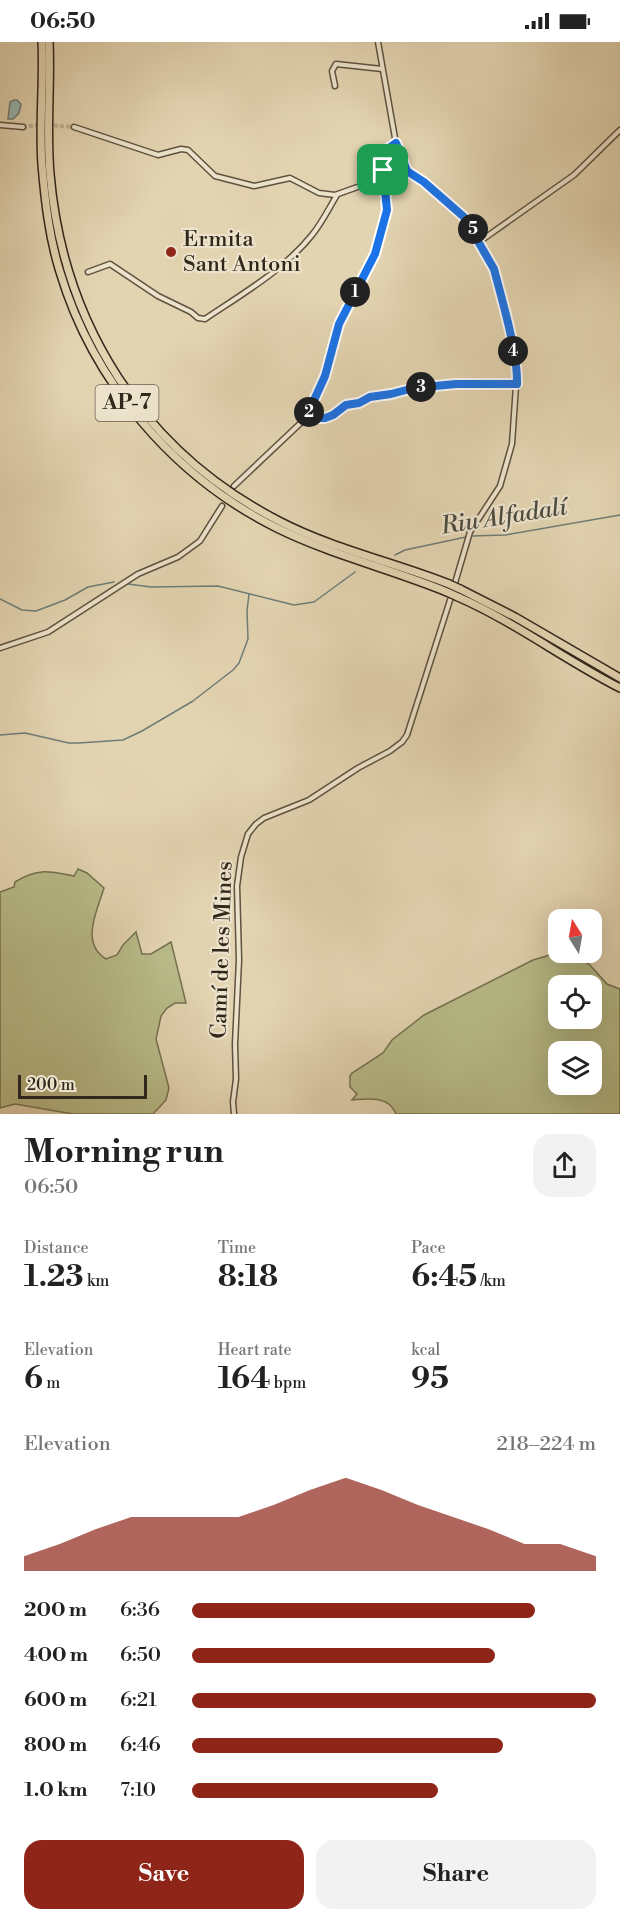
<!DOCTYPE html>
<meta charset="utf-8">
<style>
:root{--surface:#fff;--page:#f2f2f2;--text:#222;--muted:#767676;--accent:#8f2418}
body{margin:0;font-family:"Libre Bodoni",serif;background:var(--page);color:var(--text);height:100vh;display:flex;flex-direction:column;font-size:22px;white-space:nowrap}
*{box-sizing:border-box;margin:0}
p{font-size:20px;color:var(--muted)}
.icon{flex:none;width:33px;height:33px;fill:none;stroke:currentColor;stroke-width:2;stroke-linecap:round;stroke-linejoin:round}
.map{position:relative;height:1072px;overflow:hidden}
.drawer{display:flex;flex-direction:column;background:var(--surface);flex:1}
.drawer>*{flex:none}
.needle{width:39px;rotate:349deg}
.buttons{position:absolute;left:548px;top:867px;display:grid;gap:12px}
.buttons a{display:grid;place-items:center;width:54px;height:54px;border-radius:12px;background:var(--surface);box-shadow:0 6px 24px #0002;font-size:30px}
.scale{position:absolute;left:18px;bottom:15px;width:129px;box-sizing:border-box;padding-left:6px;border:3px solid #31271b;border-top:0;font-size:16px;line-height:21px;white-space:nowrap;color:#31271b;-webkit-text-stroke:4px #ede3cc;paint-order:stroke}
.pin{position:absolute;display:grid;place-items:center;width:51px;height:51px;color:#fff;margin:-26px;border-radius:12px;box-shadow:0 3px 9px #0006}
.km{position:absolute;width:30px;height:30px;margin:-15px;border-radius:50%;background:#222;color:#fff;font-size:16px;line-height:30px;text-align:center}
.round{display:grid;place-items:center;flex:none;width:63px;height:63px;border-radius:18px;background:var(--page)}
.headline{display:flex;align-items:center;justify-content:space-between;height:102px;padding:0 24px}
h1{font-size:33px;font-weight:700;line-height:45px}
.metrics{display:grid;grid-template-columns:repeat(3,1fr);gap:9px;height:102px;padding:6px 24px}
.metrics div{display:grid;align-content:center}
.metrics b{font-size:30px;font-weight:700}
.metrics small{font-size:16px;font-weight:400}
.metrics p{font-size:16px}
.chart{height:168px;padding:12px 24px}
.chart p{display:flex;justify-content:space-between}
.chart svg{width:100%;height:108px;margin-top:6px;fill:var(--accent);opacity:.7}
.button{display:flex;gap:12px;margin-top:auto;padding:12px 24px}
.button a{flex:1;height:69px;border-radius:18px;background:var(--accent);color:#fff;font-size:24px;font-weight:700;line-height:69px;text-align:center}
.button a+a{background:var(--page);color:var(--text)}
ul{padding:0 24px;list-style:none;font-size:20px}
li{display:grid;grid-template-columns:96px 72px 1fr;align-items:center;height:45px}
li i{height:15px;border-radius:8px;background:var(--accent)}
.status{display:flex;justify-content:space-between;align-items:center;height:42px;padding:0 30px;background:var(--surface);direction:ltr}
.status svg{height:16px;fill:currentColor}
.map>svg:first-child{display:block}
.green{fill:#b8bc89;stroke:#747252;stroke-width:1.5;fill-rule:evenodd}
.water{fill:#97b7b4;stroke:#6e7d77;stroke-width:1.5}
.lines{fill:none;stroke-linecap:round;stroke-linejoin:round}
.stream{stroke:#6e7d77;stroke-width:1.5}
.minor-tunnel{stroke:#bfb193;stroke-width:4;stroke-dasharray:4 2;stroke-linecap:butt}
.minor-casing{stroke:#5e5240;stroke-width:7}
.motorway-casing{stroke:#31271b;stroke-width:10}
.minor{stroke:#ede3cc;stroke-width:4}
.motorway{stroke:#e3d4b1;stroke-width:7}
.motorway-bridge-casing{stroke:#31271b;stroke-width:10;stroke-linecap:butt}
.motorway-bridge{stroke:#e3d4b1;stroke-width:7}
.route-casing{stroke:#fff;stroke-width:12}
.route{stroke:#1a73e8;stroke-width:8}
.poi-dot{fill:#8f2418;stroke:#ede3cc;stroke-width:2}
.labels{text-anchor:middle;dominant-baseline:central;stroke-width:4.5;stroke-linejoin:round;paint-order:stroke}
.shield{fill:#ede3cc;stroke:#695f50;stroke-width:1.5}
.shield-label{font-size:21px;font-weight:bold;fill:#31271b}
.poi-label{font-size:22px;fill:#31271b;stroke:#ede3cc;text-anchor:start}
.street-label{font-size:22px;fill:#31271b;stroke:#ede3cc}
.water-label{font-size:24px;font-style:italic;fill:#4a4b41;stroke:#ede3cc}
</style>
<div class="status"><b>06:50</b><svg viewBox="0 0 49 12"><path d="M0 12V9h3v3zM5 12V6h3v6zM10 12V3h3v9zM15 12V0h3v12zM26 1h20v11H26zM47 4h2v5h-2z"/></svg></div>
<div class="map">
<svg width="620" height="1072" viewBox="0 0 620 1072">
<rect width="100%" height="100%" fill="#e3d4b1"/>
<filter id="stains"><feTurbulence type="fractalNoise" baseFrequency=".00333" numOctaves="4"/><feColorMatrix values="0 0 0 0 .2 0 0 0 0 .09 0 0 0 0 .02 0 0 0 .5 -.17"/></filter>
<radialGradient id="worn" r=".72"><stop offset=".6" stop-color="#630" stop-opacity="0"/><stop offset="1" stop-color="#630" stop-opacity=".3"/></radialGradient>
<g class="green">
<path d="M78 827 87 831 104 846C97 869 80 901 106 917L117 913 123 903 136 890 142 912H151L171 900 186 961H175L167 966 161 974 156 997 169 1046 166 1058 153 1072H73L15 1062 0 1066V850L14 845 15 840C37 826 48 829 74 834Z"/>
<path d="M565 911 589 922 607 942 620 947V1072H396C389 1053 368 1057 352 1058L357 1052 350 1045V1034L352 1031 383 1011 392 998 424 973 533 918 553 912ZM558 944H591V976H558ZM558 1010H591V1042H558Z"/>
</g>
<polygon class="water" points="14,58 17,58 21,62 19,71 13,77 8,77 10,60"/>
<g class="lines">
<g class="stream">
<polyline points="471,494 505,493 620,473"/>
<polyline points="395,513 405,508 466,495"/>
<polyline points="128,542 151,545 218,544 294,563 314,560 355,530"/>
<polyline points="0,557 22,568 36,569 65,558 88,545 114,540"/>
<polyline points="0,693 25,691 69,701 79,701 123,698 142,689 193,659 233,628 239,621 248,597 247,569 249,552"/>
</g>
<g class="minor-tunnel">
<polyline points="48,83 74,85"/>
<polyline points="23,85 40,83"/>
</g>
<g class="minor-casing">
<g id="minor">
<polyline points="378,0 395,96 402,121 407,129 424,140 464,175 489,217 498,243 517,329 512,402 500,444 470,490 455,541"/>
<polyline points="335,44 332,29 336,22 382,27"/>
<polyline points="0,83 23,85"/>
<polyline points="74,85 158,113 181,107 188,108 215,134 254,144 290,136 319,151 335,153 366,142 383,128"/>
<polyline points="479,200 574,133 620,88"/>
<path d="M88 230 110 222 158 254 191 270 198 276 205 277C242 252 284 228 312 193 322 181 329 166 337 153"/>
<polyline points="306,376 325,376 333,373 346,363 359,361 370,355 391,353 414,346 456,342 517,342"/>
<polyline points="234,444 306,376 325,335 339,282 375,211 387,168 383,128 389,106 396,101"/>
<polyline points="0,606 48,590 138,532 178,515 200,499 222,464"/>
<polyline points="234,1072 233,1060 236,1037 235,1002 239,918 237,844 241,815 248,792 256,782 264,776 309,758 358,726 390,709 402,700 407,693 451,555"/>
</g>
</g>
<g class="motorway-casing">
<g id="motorway">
<path d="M42 0C44 41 39 82 42 123 45 158 49 195 60 230 93 340 174 435 277 486 332 513 391 527 447 550"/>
<path d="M49 0C51 44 46 87 50 132 63 283 143 409 279 479 333 507 393 520 449 542"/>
<polyline points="460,547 515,575 620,636"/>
<path d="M458 555C515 580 565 618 620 646"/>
</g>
</g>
<use href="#minor" class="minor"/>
<use href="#motorway" class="motorway"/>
<g class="motorway-bridge-casing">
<g id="motorway-bridge">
<polyline points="449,542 460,547"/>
<polyline points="447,550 458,555"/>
</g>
</g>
<use href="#motorway-bridge" class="motorway-bridge"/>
</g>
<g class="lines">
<g class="route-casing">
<path id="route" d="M396 101 407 129 424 140 464 175 494 227C502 258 518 311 517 342H456L414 346 391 352 370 355 359 361 346 363 333 373 325 376H306L325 334 339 282 375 212 387 168 383 128 389 106Z"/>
</g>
<use href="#route" class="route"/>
</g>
<circle class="poi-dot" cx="171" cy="210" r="6"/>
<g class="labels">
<rect class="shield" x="95.5" y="343" width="63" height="36" rx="4.5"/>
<g class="shield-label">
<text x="127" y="361">AP-7</text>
</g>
<g class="poi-label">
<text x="183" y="197">Ermita<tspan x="183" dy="25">Sant Antoni</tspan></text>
</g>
<g class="street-label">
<text transform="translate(222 908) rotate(-88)">Camí de les Mines</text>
</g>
<g class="water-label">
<text transform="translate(504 475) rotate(-9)">Riu Alfadalí</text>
</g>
</g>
<rect width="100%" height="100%" filter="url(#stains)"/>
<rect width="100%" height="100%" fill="url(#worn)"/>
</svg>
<div class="buttons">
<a><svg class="needle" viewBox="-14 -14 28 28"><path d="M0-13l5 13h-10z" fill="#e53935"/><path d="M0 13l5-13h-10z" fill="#767676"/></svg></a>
<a><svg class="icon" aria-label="locate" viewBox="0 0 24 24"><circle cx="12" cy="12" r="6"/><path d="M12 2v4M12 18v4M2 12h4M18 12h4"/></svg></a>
<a><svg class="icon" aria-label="layers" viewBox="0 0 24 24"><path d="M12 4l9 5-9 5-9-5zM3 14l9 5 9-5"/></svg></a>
</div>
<div class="scale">200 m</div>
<div class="pin" style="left:383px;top:128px;background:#1e9e55"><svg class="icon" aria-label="arrive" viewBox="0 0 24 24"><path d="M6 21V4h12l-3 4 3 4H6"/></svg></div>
<b class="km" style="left:355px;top:250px">1</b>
<b class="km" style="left:309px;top:370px">2</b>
<b class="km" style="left:421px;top:345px">3</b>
<b class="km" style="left:513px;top:309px">4</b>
<b class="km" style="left:473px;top:187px">5</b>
</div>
<section class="drawer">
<div class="headline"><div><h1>Morning run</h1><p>06:50</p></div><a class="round"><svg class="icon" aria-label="share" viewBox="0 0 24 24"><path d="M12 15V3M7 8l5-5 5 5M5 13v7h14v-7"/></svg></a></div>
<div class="metrics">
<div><p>Distance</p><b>1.23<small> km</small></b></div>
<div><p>Time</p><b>8:18</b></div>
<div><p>Pace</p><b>6:45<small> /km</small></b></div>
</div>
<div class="metrics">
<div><p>Elevation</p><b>6<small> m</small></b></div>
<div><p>Heart rate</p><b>164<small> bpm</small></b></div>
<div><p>kcal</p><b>95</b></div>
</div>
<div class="chart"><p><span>Elevation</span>218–224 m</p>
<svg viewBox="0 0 160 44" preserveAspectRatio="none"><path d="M0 44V38L10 33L20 27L30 22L40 22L50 22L60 22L70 17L80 11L90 6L100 11L110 17L120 22L130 27L140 33L150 33L160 38V44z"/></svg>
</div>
<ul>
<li><b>200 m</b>6:36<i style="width:85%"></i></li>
<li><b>400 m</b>6:50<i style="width:75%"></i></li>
<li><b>600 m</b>6:21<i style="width:100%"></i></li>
<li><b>800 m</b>6:46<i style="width:77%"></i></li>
<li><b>1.0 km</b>7:10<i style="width:61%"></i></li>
</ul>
<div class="button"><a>Save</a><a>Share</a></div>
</section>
